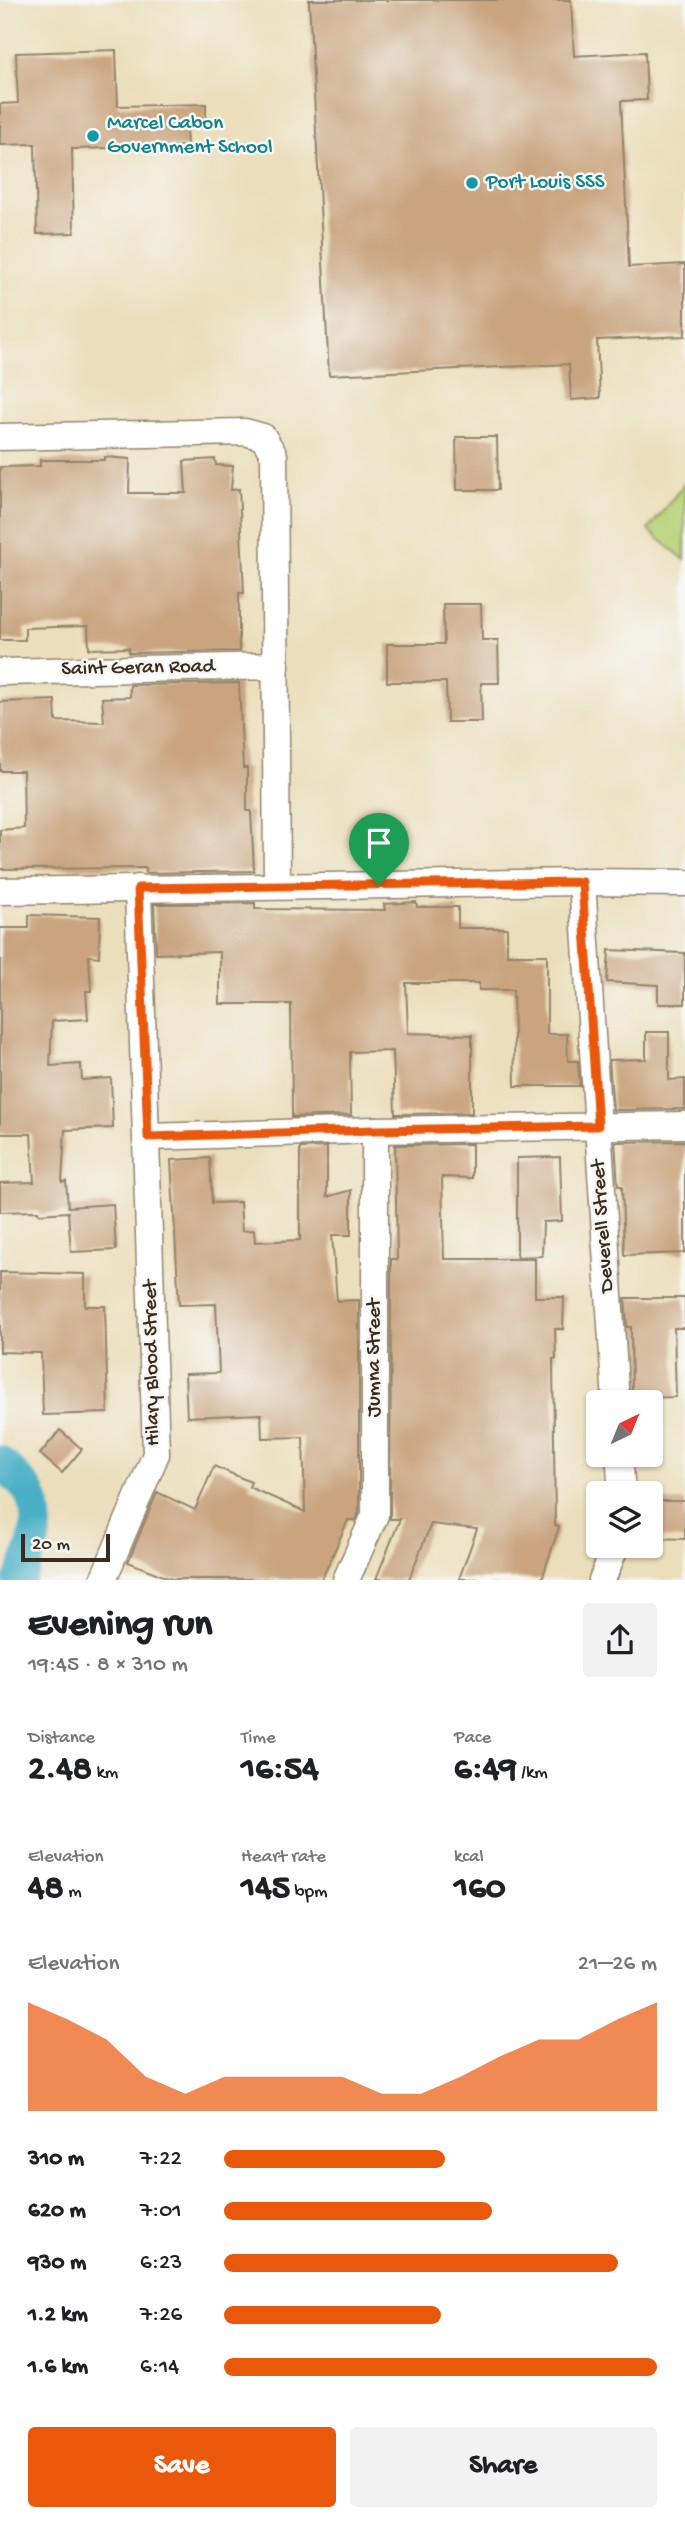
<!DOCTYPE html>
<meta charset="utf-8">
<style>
:root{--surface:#fff;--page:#f2f2f2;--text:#202124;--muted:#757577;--accent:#ea580c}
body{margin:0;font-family:"Gochi Hand",sans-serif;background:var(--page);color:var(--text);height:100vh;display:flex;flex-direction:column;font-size:26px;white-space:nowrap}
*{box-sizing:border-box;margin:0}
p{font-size:23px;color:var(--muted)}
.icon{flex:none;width:38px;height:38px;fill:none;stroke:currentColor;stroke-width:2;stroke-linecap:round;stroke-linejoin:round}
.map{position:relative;height:1580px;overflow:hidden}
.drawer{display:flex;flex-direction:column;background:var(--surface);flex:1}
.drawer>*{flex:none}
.needle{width:46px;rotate:43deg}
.tools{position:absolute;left:586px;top:1390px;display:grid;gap:14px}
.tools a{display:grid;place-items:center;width:77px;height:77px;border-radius:7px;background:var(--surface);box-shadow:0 2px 5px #0004;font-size:35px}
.scale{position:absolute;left:21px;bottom:18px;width:89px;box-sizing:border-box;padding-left:7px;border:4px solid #3b2a1e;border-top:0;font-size:19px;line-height:24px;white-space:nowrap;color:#3b2a1e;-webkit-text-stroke:5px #f6f6f2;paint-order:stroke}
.pin{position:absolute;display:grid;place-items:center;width:60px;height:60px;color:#fff;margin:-72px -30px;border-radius:50% 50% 50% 0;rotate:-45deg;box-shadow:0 0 7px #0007}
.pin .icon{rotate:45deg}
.round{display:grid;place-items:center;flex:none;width:74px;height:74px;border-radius:7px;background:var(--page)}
.summary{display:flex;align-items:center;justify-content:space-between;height:119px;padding:0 28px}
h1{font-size:38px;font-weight:700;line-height:52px}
.metrics{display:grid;grid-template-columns:repeat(3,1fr);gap:10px;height:119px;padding:7px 28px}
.metrics div{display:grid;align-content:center}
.metrics b{font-size:35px;font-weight:700}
.metrics small{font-size:19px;font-weight:400}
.metrics p{font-size:19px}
.chart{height:196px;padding:14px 28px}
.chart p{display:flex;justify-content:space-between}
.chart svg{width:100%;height:126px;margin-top:7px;fill:var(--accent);opacity:.7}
.cta{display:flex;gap:14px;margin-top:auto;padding:14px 28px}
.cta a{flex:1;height:80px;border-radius:7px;background:var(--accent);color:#fff;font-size:28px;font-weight:700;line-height:80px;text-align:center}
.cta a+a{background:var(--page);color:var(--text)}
ul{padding:0 28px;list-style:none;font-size:23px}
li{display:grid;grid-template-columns:112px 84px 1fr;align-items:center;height:52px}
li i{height:18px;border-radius:9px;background:var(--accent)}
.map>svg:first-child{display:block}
.green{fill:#b7d278;stroke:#797e4b;stroke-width:2}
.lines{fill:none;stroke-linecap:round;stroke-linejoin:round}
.canal{stroke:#48b0c7;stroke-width:32}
.building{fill:#c9a47f}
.street-casing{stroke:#93846c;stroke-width:29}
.street{stroke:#fff;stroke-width:26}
.route-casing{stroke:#fff;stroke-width:14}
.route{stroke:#ea580c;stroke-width:9}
.culture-dot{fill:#0f9aa8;stroke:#f6f6f2;stroke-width:2.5}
.labels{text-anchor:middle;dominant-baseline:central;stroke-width:5;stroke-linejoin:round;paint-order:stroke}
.culture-label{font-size:21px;fill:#0d838f;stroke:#f6f6f2;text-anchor:start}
.street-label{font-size:21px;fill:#3b2a1e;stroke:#f6f6f2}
</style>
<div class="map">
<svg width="685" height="1580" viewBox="0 0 685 1580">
<rect width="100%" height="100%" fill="#f6f6f2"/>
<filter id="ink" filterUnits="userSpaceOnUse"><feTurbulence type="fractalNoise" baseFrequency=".0143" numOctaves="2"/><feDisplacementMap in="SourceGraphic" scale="14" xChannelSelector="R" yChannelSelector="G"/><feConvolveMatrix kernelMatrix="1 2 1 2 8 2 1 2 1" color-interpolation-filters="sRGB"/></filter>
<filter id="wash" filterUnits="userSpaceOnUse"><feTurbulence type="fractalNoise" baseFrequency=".00686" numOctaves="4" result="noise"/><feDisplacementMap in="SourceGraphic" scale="28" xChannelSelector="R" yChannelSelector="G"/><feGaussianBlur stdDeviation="1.57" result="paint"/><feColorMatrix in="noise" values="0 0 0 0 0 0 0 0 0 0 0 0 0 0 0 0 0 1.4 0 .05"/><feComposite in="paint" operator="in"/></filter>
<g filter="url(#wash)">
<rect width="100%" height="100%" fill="#ebdebb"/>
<polygon class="green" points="685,483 685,560 648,530"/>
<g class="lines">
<path class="canal" d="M0 1462C9 1471 24 1483 30 1494 45 1523 30 1553 19 1580"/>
</g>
<g id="blocks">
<g class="building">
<polygon points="309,0 571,0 574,56 645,52 647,100 621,101 629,267 685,264 685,336 597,340 600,398 571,400 569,364 329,375"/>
<polygon points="116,50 118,106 206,104 206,127 186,128 187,146 72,149 74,233 37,234 35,144 0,145 0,104 18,103 16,53"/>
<polygon points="456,437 497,437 498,490 457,490"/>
<polygon points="105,457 130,459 129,493 186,493 184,461 215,459 216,465 233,466 231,490 239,489 244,593 239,593 239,651 129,653 129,648 89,649 88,626 25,628 25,640 0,640 0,467 40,466 40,460 105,460"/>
<polygon points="443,604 481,604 482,640 498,640 499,683 481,683 482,722 447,722 446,682 387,682 387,644 444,644"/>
<polygon points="239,683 243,768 247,768 247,811 251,811 254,871 146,873 146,868 0,869 0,830 24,828 23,771 0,771 0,702 55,700 56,721 104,722 102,698 130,697 130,685"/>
<polygon points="416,902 417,907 458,907 458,928 507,928 507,955 547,955 547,1034 567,1034 568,1061 578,1061 580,1086 515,1086 513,990 479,990 479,983 406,983 408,1033 472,1035 472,1113 395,1114 393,1051 350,1052 351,1115 292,1117 291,1004 220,1004 220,952 156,954 154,904 255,903 255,909 385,910 384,904"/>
<polygon points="29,915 100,917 99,957 89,956 91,991 86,991 88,1019 52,1021 50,1066 81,1064 82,1080 111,1078 113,1128 65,1130 62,1182 66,1181 68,1207 113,1204 116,1250 71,1252 68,1212 39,1214 38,1211 0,1212 0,1183 34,1182 31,1134 0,1134 0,928 29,928"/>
<polygon points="609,950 685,953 685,1004 658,1004 658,985 607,982"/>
<polygon points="646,1032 669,1032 669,1080 685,1079 685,1109 613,1110 609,1060 646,1059"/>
<polygon points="685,1141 685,1253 624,1255 622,1186 618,1186 615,1142"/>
<polygon points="472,1144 472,1178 442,1177 444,1259 535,1259 535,1297 564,1297 563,1329 555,1329 556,1359 553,1359 555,1525 559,1527 542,1579 459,1579 477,1529 431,1524 409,1579 376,1579 400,1519 390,1519 391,1259 397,1259 395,1145"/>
<polygon points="327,1147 327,1197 351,1190 351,1235 332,1235 337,1301 359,1300 359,1512 356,1520 348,1520 322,1579 171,1579 128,1562 157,1492 195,1510 214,1466 251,1482 249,1487 305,1512 303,1437 262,1438 261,1414 187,1417 185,1374 219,1373 216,1304 179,1305 171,1160 210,1158 212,1203 240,1202 242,1231 254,1230 255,1242 300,1240 300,1148"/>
<polygon points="560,1157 562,1221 543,1222 542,1256 517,1257 517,1158"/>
<polygon points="0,1272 85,1274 85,1306 105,1306 108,1413 43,1415 41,1353 0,1352"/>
<polygon points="625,1298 685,1298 685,1328 674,1328 676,1397 632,1398 631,1327 627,1327"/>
<polygon points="60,1430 82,1449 62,1473 40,1454"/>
<polygon points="651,1501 685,1501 685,1539 651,1538"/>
</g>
</g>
</g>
<g filter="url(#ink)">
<use href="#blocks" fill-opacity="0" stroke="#93846c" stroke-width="2"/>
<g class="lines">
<g class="street-casing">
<g id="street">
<polyline points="0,437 245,432 263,437 274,455 277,886"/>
<polyline points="0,672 276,666"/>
<polyline points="582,882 616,1402"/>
<polyline points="0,891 582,882 685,883"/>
<polyline points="148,1137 375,1130 685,1125"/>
<polyline points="619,1454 622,1493"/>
<polyline points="103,1580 156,1454 138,888"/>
<polyline points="346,1580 375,1515 375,1130"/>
<polyline points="602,1580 616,1545"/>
</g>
</g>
<use href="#street" class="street"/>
</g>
</g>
<g class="lines" filter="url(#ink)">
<g class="route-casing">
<polygon id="route" points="582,882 598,1126 375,1130 148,1137 138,888"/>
</g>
<use href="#route" class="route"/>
</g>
<g class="culture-dot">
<circle cx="93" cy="136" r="7"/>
<circle cx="472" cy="183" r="7"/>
</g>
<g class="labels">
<g class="culture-label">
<text x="107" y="124">Marcel Cabon<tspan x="107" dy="24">Government School</tspan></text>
<text x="486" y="183">Port Louis SSS</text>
</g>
<g class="street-label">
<text transform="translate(138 669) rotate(-1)">Saint Geran Road</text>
<text transform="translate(604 1226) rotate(-94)">Deverell Street</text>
<text transform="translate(375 1358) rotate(-90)">Jumna Street</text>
<text transform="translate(153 1363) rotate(-91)">Hilary Blood Street</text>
</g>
</g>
</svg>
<div class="tools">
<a><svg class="needle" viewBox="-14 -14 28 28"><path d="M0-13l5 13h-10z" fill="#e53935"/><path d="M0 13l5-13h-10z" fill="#757577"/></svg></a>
<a><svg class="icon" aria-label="layers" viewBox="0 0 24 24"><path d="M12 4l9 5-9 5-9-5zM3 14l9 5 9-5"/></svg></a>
</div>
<div class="scale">20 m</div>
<div class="pin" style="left:379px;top:885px;background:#1e9e55"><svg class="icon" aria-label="arrive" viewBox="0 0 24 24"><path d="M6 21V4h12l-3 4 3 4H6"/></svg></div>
</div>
<section class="drawer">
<div class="summary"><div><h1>Evening run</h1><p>19:45 · 8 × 310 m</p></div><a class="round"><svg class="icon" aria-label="share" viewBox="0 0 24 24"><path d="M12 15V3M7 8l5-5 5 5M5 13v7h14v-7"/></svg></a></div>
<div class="metrics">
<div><p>Distance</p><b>2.48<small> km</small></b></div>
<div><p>Time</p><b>16:54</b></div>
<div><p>Pace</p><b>6:49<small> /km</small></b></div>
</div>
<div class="metrics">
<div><p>Elevation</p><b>48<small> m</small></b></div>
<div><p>Heart rate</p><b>145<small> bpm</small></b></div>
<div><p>kcal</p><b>160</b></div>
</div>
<div class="chart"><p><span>Elevation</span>21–26 m</p>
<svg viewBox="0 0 160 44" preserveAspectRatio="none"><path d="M0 44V6L10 12L20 19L30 32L40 38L50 32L60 32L70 32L80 32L90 38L100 38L110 32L120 25L130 19L140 19L150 12L160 6V44z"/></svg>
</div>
<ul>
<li><b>310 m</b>7:22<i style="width:51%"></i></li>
<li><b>620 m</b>7:01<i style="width:62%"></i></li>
<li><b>930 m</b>6:23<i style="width:91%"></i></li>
<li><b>1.2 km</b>7:26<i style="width:50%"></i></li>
<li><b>1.6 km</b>6:14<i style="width:100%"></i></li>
</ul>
<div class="cta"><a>Save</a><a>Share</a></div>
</section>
